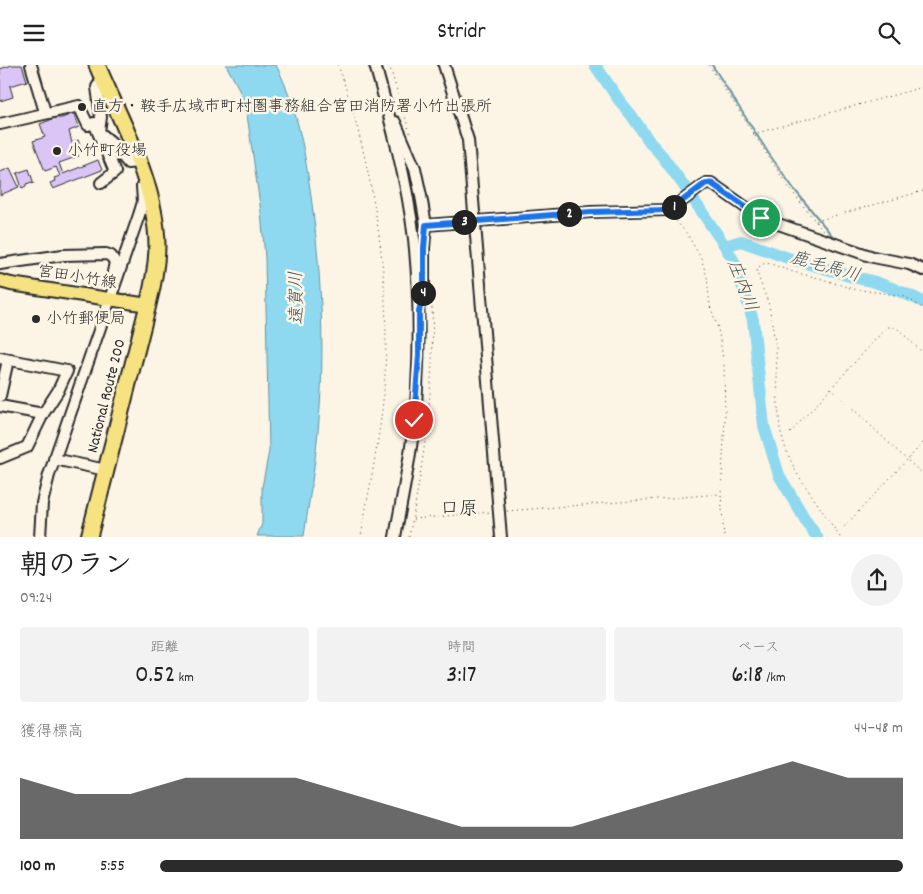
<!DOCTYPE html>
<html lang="ja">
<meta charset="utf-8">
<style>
:root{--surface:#fff;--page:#f2f2f2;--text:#222;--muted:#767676;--accent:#2b2b2b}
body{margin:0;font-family:Dekko,"Klee One",sans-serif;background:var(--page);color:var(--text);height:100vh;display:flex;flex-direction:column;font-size:19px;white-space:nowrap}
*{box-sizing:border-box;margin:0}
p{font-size:16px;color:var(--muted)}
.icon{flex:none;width:28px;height:28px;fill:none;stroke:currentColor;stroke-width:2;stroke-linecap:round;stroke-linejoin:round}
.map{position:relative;height:472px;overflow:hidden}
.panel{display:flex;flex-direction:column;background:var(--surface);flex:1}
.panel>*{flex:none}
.pin{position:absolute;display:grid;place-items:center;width:42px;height:42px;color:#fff;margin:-21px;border:2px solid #fff;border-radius:50%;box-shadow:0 1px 5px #0007}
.km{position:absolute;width:25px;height:25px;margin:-12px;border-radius:50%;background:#222;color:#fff;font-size:14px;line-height:25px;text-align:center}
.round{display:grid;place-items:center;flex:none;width:52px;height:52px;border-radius:26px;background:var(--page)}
.overview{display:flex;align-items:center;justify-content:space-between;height:85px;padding:0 20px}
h1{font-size:28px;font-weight:600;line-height:38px}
.figures{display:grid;grid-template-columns:repeat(3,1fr);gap:8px;height:85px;padding:5px 20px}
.figures div{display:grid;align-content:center;border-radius:5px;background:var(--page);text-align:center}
.figures b{font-size:25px;font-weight:600}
.figures small{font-size:14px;font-weight:400}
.figures p{font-size:14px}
.chart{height:140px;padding:10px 20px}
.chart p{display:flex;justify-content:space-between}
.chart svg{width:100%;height:90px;margin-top:5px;fill:var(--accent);opacity:.7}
ul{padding:0 20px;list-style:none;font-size:16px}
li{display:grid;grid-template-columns:80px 60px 1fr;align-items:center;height:38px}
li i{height:12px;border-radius:6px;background:var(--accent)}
header{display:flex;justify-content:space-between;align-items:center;height:65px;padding:0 20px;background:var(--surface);font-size:22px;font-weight:600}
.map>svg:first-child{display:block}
.water{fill:#8fd9f0;stroke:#6793a1}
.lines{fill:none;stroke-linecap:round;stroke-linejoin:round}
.stream{stroke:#6793a1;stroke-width:2}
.river{stroke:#8fd9f0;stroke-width:12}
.building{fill:#dac5f6;stroke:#2b2b2b}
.minor-casing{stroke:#2b2b2b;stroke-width:14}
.major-casing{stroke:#2b2b2b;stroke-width:16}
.highway-casing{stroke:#2b2b2b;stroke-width:19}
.path{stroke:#2b2b2b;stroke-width:1;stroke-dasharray:1 4;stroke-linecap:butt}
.minor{stroke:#fcf5e5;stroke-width:10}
.major{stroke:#f6e281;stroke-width:12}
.highway{stroke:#f6e281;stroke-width:15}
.route-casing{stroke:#fff;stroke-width:10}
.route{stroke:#1a73e8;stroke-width:6}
.poi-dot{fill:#2b2b2b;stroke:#fcf5e5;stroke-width:2}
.labels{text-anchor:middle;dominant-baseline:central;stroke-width:5;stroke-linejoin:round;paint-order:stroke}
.poi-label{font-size:16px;fill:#2b2b2b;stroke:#fcf5e5;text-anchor:start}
.street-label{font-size:16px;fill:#2b2b2b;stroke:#fcf5e5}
.water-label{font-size:18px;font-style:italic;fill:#44565c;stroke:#fcf5e5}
.quarter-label{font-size:19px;fill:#2b2b2b;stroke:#fcf5e5}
</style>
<header><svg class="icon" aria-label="menu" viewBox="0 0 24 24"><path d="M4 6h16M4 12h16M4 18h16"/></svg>Stridr<svg class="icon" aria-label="search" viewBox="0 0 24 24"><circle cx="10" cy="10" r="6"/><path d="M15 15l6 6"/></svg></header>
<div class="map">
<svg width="923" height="472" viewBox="0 0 923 472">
<rect width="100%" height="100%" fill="#fcf5e5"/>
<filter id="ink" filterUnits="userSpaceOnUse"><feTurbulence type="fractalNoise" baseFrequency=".02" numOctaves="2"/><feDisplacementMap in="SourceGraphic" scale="10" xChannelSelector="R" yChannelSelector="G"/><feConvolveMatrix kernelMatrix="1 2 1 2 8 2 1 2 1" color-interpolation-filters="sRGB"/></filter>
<g filter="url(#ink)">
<path class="water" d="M226 0H276C296 39 304 82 310 124 321 203 326 286 318 366 315 401 309 436 304 471H257L262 459V422L269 386 265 193 261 147 246 43 238 22Z"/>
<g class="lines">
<polyline class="stream" points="712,0 769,89 794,124 834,173 884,189"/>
<g class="river">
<polyline points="595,0 619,35 632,51 649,76 663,92 687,125 725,181 735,198 753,255 764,361 779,410 806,456 817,472"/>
<path d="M725 181 741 176 788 193 841 208C852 214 864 213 875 217 892 223 908 229 923 237"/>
</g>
</g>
<g class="building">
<polygon points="12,0 22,0 27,16 10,21 13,32 0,36 0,4"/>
<polygon points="74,48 79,62 69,66 72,78 78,75 82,85 75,87 79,91 59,98 63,109 98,95 102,105 53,124 50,118 55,116 54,113 60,111 56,102 45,106 33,76 45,72 40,59 55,53 62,53"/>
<polygon points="10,103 19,122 0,130 0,107"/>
<polygon points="29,104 34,119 32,117 26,119 26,121 22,123 17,108"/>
</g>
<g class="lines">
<g class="minor-casing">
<g id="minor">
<polyline points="31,0 45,47"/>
<path d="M375 0C391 57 407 115 414 174 419 223 420 272 417 322 415 372 404 422 395 472"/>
<polyline points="444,0 468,75 501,472"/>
<polyline points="103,13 97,22 101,52 99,67 111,77 128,98 138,97"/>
<polyline points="395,57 415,103 421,131 426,160 424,183 424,219"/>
<polyline points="0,59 79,41 88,60 94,58 115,107 101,118"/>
<polyline points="426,160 591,147 667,145 674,142 706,118 711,118 761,153 873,192 909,199 923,205"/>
<polyline points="0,199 63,190 106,189 111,191 115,197 112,212"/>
<polyline points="0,293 67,306 58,326 43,349 27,382 0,393"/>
<polyline points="0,331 8,295"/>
<polyline points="0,341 43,349"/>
<polyline points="54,394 106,405"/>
<polyline points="40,472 42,438 49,410 139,150 143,137 142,121"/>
</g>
</g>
<g class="major-casing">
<polyline id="major" points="0,216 11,219 148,240"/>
</g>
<g class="highway-casing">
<path id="highway" d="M89 472 148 240C153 220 157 201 157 180 156 117 121 57 97 0"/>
</g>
<g class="path">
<path d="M338 0C374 104 392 215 384 325 380 374 369 423 361 472"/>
<polyline points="389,0 411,71"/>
<polyline points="709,0 787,120 823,166"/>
<polyline points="753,69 923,22"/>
<polyline points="673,152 687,169 701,193 707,212 710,241 718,263 724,300 725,354 721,429 724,472"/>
<polyline points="816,156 923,126"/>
<polyline points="831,323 907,395 843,463"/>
<polyline points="790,368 887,262 894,262 898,264 923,288"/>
<polyline points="923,378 907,395 923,409"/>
<polyline points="507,446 720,429"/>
<polyline points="413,454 491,447"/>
<path d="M409 472C425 391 437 306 431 224"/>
<polyline points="840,472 796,407 786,385 780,364 778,339 776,283 769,240 758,211 757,205 760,201 765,198 771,199 793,207 819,213 853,224 904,231 923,243"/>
</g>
<use href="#minor" class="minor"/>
<use href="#major" class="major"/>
<use href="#highway" class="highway"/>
</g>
</g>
<g class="lines" filter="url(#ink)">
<g class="route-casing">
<polyline id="route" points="414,355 419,290 419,247 424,221 424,183 426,160 591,147 668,145 674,142 706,118 711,118 761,153"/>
</g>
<use href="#route" class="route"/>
</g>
<g class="poi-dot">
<circle cx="82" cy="42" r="5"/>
<circle cx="57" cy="86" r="5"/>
<circle cx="36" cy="254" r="5"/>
</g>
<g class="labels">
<g class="poi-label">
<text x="92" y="42">直方・鞍手広域市町村圏事務組合宮田消防署小竹出張所</text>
<text x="67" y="86">小竹町役場</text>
<text x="46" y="254">小竹郵便局</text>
</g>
<g class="street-label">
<text transform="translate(77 213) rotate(9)">宮田小竹線</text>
<text transform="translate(107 331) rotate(-76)">National Route 200</text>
</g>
<g class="water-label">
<text transform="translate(825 203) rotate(16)">鹿毛馬川</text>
<text transform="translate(741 221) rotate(69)">庄内川</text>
<text transform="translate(298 233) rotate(-91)">遠賀川</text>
</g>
<g class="quarter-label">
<text x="459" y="445">口原</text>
</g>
</g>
</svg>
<div class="pin" style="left:761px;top:153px;background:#1e9e55"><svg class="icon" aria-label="arrive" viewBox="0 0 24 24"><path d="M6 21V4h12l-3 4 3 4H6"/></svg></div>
<div class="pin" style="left:414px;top:355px;background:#d93025"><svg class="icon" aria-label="check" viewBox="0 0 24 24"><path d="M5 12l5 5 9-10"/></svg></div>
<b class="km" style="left:674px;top:142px">1</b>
<b class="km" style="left:569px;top:149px">2</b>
<b class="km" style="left:464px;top:157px">3</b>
<b class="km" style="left:423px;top:228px">4</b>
</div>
<section class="panel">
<div class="overview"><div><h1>朝のラン</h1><p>09:24</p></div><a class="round"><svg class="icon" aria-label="share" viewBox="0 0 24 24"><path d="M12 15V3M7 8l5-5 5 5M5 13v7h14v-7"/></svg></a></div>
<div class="figures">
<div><p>距離</p><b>0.52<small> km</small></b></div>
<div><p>時間</p><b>3:17</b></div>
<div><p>ペース</p><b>6:18<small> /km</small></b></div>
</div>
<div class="chart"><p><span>獲得標高</span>44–48 m</p>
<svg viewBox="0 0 160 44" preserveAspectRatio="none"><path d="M0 44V14L10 22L20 22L30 14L40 14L50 14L60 22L70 30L80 38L90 38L100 38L110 30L120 22L130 14L140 6L150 14L160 14V44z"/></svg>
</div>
<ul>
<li><b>100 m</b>5:55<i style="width:100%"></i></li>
</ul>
</section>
